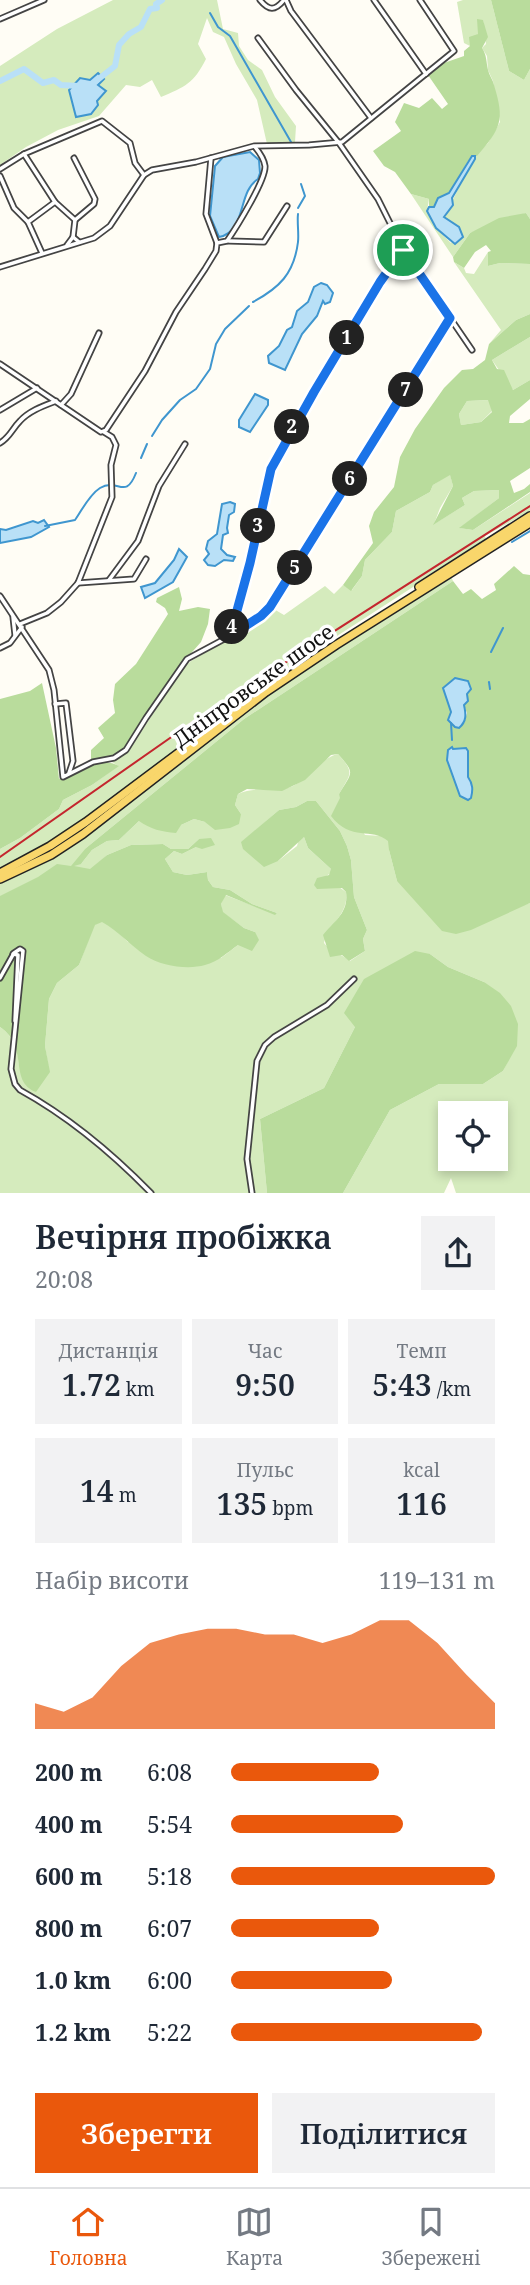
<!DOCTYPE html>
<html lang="uk">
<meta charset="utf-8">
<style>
:root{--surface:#fff;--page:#f2f2f3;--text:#1f2937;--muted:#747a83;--line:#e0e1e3;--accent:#ea580c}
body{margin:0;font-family:"Noto Serif",serif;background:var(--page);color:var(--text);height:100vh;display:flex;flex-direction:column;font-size:26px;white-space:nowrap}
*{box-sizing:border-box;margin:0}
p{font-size:23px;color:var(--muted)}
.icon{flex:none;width:38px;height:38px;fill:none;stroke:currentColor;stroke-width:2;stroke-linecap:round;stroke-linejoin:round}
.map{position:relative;height:1193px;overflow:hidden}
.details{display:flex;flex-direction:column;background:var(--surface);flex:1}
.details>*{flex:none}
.buttons{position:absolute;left:438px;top:1101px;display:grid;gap:14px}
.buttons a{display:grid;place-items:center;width:70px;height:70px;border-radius:0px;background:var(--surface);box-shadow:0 4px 10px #0003;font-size:35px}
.pin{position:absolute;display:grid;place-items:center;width:60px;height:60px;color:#fff;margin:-30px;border:4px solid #fff;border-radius:50%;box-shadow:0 2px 7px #0007}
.km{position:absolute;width:35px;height:35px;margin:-18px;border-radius:50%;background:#222;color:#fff;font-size:19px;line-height:35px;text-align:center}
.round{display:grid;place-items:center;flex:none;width:74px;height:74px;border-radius:0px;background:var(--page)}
.head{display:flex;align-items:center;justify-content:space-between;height:119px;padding:0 35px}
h1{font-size:32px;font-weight:600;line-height:52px}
.figures{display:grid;grid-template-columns:repeat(3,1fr);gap:10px;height:119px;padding:7px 35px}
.figures div{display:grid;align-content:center;border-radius:0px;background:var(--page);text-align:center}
.figures b{font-size:30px;font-weight:600}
.figures small{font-size:19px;font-weight:400}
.figures p{font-size:19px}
.chart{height:196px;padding:14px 35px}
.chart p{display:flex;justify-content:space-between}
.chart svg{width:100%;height:126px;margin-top:7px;fill:var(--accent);opacity:.7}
.button{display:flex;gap:14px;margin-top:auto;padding:14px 35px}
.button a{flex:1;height:80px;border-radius:0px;background:var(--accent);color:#fff;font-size:28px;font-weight:600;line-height:80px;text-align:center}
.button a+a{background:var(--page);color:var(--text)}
ul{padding:0 35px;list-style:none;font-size:23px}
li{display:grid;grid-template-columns:112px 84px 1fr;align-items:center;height:52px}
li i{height:18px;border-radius:9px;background:var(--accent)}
.tabs{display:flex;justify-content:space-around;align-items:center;height:98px;border-top:2px solid var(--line);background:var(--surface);font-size:19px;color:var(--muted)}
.tabs a{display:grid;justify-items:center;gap:4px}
.tabs .selected{color:var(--accent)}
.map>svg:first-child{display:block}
.green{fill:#d5ebbd;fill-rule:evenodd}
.forest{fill:#b9dc9c;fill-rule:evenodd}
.water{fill:#b9e0f7;stroke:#3f96cf;stroke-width:2}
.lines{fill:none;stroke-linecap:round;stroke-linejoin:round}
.stream{stroke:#3f96cf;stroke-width:2}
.river{stroke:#b9e0f7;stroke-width:6}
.street-casing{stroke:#444;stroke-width:7}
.primary-casing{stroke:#222;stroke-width:10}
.street{stroke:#fff;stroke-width:3.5}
.primary{stroke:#f9d66b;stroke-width:7}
.rail{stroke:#c4262e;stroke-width:2}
.route-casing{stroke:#fff;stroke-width:14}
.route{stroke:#1a73e8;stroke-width:9}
.labels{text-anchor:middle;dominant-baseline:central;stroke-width:7;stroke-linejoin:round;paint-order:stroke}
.street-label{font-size:21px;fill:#111;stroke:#fff}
</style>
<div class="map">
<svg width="530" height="1193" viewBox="0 0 530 1193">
<rect width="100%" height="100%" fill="#fffdf5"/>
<g class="green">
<path d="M113 0H217L223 29 238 33 239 46 248 60 262 70 275 97 296 126 295 142 267 144 257 100 236 64 224 37 213 32 207 18 198 44 206 59C194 83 185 87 161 97L152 80 140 87 126 85 99 116 58 130 26 147 0 165V66L57 29Z"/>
<polygon points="463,0 491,0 509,71 524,80 530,69 530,219 526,213 470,233 453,257 411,194 429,199 427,211 436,228 451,243 461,231 444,217 475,156 488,143 500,122 493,81 488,70 487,56 482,48 486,44 483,20 478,20 478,34 470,46 464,43 457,2"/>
<polygon points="488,252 488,266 500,263 530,264 530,314 516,320 489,344 501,330 454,262 464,268 466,273 474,274"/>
<polygon points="530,337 530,380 513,390 492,360"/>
<polygon points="489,400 492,411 481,422 461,425 459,414 467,401"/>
<polygon points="450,474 453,486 440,508 434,524 465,505 462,498 474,491 499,490 499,498 460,528 473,530 530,493 530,511 485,536 486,540 295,663 113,799 49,844 0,870 0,849 20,838 59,809 63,800 92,785 118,766 112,762 128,752 183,668 191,661 260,620 272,608 284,615 325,586 334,594 343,585 352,590 362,576 365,560 392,532 396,511 430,492 433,485"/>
<path d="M450 574 453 581 244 719 86 848 81 864 92 850 107 841 119 840 139 821 181 825 194 819 205 822 241 814 235 805 238 794C256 785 275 794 293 786 308 778 324 756 338 754 355 773 351 773 339 794L365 835 383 836 389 841V850L397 881 518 907 530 903V1193H456L451 1178 444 1193H343L390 1110 439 1084H483L503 1071 508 1061 484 982 448 967 430 954 355 1027 324 1088 260 1119 267 1193H0V1027C13 1036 18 1049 19 1065L49 1071 45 1046 49 999 57 983 79 965 94 925 102 921 114 928 128 942 221 958 255 932 244 928 222 912 221 904 225 895 275 914 277 913 252 904 230 890 213 887 208 880 207 872 187 875 173 872 165 859 174 851 182 854 196 847 199 839 188 849H171L163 844 131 845 107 855 0 953V879L51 855 266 692ZM307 801H316L340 831 347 846 351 860 354 897 367 930 363 939 365 951 350 961C341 954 330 951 324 943 329 923 349 914 346 892L325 877 332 872 331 869 308 848 304 837 299 839 297 846 278 861 242 842 279 810 296 807ZM450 1113H495V1158H450Z"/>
</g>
<g class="forest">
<polygon points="491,0 530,0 530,69 524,80 509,71"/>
<path d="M477 19 483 20 488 37 482 48C487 56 486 61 488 70 489 75 493 80 494 85 505 121 501 128 477 156H472L468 161 449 193 438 198 434 207H429V199L411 194 395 172 384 166 373 151 401 131 395 122 404 103 419 108 432 98 442 109 448 104 428 75 441 64 464 56V51L470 46 469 37 478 34Z"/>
<polygon points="526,213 530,219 530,264 500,263 488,266 488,252 491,251 486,245 475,252 464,268 454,262 453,257 470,233 499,218"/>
<path d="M530 314V337L492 360 497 369 504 370 513 390 530 380V399L510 416 509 423H523L530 419V468L510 481 514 493 524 489 530 484V492L473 530 459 528 499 498V490L474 491 462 498 465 505 433 525 453 486 450 475 433 485 430 492 396 511 392 532 365 560 362 576 351 591 343 585 373 543 369 526 374 512 394 487 400 457 415 429 444 388 462 370 473 369 485 360 489 344 516 320ZM467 401 488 400 492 412 481 422 461 425 459 414Z"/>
<path d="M514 566 523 574 530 575V903L471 930 456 934 442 931 397 881 389 850 388 841C372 827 351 842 331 816L340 798 339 794C352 772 356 774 338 754L331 755 305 780 282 791 247 789 238 794 235 805 241 814 239 824 230 828 215 830 205 822 194 819 181 825 176 833C162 832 150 829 139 821L119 840 107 841 92 850 81 864 74 866 90 869 107 855 131 845 163 844 171 849H188L199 839 211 838 215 845 202 849 196 847 182 854 174 851 165 859 173 872 187 875 207 872 208 880 213 887 230 890 252 904 277 913 275 915 226 895 221 904 223 912 244 928 255 932 259 940 252 951 238 945C228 952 218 962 205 965 188 970 161 966 146 956 130 945 118 931 102 922L95 925 79 965 57 983 49 999 45 1046 50 1072 36 1092C8 1081 30 1048 0 1027V896L38 877 57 864 71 866 86 848 244 719 453 581 463 594 471 589 482 599 496 590 494 584ZM455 678 467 681 471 688 467 694 468 698 464 705 467 713 464 723C448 710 449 705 446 685Z"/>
<polygon points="179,587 182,599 179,611 198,607 210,609 208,624 201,642 178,668 126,748 114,757 91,761 91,750 104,738 98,728 115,713 113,700 115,684 136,664 168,614 165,608 156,602 157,598"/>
<path d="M42 683 56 748 59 779C77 772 100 755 119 766L92 785 63 800 59 809 20 838 0 849V699L30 691Z"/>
<path d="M307 801H316L340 831 347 846 351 860 354 897 367 930 363 939 365 951 349 961 342 955 330 957 323 935C334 921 349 913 346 892L342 888 317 889 314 885 317 878 329 875 331 869 308 848 304 837 278 861 264 867 243 849 241 842 279 810 296 807Z"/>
<polygon points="415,951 430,954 448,967 484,982 500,993 511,1006 518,1024 517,1046 503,1071 483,1084 439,1084 390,1110 343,1193 267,1193 260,1119 324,1088 355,1027 344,1013 364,979"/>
</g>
<g class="water">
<polygon points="98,73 104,79 98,85 106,91 97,101 98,105 91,114 76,117 69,90 80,78 90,80"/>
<path d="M250 152 259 160 260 173 258 179C237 192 247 232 219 237L210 216 215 166 223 157Z"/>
<polygon points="472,156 475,156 475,159 452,198 453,205 444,217 459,227 463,237 455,244 436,228 427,211 429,207 434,207 438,198 449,193"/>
<polygon points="321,283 327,285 333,293 330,302 325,304 323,301 317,316 302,334 285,370 269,363 268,356 279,346 287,330 292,327 297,311 308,302 314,287"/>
<polygon points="255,394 268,400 268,405 250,432 239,427 239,420"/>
<polygon points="230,502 235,504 234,512 229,515 227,528 228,533 223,535 221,549 227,555 235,557 233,561 224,560 215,566 208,565 204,560 209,554 206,549 208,541 217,534 222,504"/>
<polygon points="44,520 49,527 31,537 0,543 0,529 6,530 33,521 38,523"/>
<polygon points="179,549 187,557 173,582 145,598 141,587 155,583 174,560"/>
<path d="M455 678 468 681 471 689 467 694 468 701 464 705C466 714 467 721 459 728L455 727 448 720 451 712 443 688Z"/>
<path d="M452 747 453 749 466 748 468 751V777C473 784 473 790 471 798L468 800 460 796 447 760 448 750Z"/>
</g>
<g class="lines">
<g class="stream">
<polyline points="210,13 218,27 230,36 291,142"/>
<polyline points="298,208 305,196 301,184"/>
<path d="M253 302C279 288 294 274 298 242 299 233 297 223 298 214"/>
<polyline points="152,436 162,420 180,400 196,389 210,369 216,344 225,329 249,306"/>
<polyline points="141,458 147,444"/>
<path d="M45 526 75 520C82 510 89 495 100 488 118 477 125 501 136 473"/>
<polyline points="512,542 530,531"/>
<polyline points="491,652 503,628"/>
<polyline points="489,682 490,689"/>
<polyline points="451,723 452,740"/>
</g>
<g class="river">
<polyline points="0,81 24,69 43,83 54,80 61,85 79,86"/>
<polyline points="96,81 115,66 119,45 129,34 141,27 150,9 157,8 156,4 162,0"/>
</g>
<g class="street-casing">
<g id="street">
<path d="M260 0C269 11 275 11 284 0"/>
<polyline points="286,0 291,11 371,118"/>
<polyline points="374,0 426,74"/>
<polyline points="0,19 44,0"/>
<polyline points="258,38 296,90 339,143 378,199 403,249 472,350"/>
<polyline points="24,154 55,202"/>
<polyline points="74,158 95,199 94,204 75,220"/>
<polyline points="211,158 206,214 217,243"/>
<polyline points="0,169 24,154 102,121 130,143 135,163 144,175"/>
<polyline points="0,176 14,208 28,222"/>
<polyline points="229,241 264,242 287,206"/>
<polyline points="67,245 73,237 79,242"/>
<polyline points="42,253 28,222 55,202 75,220 73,237"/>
<polyline points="0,267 94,238 110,226 144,175 152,170 196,162 254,146 309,145 342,142 454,51 420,0"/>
<path d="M0 364 101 432 106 430 145 371 176 312 205 269 216 251 217 243 227 241C236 228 266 180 265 166 264 159 260 153 255 147"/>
<polyline points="61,405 71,394 99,333"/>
<polyline points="0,410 37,388"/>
<path d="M0 443C10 437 12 429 20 421 29 411 43 406 56 401"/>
<polyline points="109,580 138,541 159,486 185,444"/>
<polyline points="78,583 134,579 146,559"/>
<polyline points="0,596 49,670 54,690 63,777 93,762 114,758 126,750 146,718 187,659 230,636 261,616 270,607 450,318"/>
<polyline points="13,617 15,635"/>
<polyline points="20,624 47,613 61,602 78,583 112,497 111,465 116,445 112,437 104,432"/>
<polyline points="231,634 271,469 314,392 380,282 403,249"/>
<polyline points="0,648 10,643 22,627"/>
<polyline points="55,704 66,703 73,761 69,773"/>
<polyline points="13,954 18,955 15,1021"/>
<path d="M0 978 14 953 20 949 23 951 11 1069 15 1084 20 1090C69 1117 112 1153 151 1193"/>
<polyline points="252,1193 247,1159 257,1061 265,1045 274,1037 327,1005 354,979"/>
</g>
</g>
<g class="primary-casing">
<g id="primary">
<polyline points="419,587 530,516"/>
<polyline points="0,873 50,846 86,822 249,700"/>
<polyline points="0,879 51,855 83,834 266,692 336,645 530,523"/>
</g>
</g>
<use href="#street" class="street"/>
<use href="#primary" class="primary"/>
<polyline class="rail" points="0,857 200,717 530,506"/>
</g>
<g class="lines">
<g class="route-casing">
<polygon id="route" points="403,250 450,318 270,607 261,616 230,636 250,563 271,469 314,392 380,282"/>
</g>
<use href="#route" class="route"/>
</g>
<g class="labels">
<g class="street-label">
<text transform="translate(253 685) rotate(-36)">Дніпровське шосе</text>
</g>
</g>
</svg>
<div class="buttons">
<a><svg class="icon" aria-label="locate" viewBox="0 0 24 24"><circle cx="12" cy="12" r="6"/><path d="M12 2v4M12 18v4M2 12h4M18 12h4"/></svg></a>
</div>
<div class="pin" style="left:403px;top:250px;background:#1e9e55"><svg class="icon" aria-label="arrive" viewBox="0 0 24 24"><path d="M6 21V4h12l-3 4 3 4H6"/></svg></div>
<b class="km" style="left:347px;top:338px">1</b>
<b class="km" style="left:292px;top:427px">2</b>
<b class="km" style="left:258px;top:526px">3</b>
<b class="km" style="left:232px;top:627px">4</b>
<b class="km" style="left:295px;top:568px">5</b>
<b class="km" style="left:350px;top:479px">6</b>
<b class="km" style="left:406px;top:390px">7</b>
</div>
<section class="details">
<div class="head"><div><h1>Вечірня пробіжка</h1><p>20:08</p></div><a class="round"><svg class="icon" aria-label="share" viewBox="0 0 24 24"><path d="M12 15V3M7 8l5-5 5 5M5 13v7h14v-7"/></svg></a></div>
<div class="figures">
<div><p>Дистанція</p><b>1.72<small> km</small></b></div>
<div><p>Час</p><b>9:50</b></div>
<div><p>Темп</p><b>5:43<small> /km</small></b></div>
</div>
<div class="figures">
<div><b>14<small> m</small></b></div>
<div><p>Пульс</p><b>135<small> bpm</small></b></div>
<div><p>kcal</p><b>116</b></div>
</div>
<div class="chart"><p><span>Набір висоти</span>119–131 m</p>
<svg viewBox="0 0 160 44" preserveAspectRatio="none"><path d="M0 44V35L10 38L20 33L30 22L40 14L50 11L60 9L70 9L80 11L90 11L100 14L110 11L120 6L130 6L140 14L150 25L160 35V44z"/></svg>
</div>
<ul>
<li><b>200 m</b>6:08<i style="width:56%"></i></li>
<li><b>400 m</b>5:54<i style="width:65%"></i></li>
<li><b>600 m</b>5:18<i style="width:100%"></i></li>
<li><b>800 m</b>6:07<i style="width:56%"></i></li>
<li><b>1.0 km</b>6:00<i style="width:61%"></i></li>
<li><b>1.2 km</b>5:22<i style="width:95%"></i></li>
</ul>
<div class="button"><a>Зберегти</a><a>Поділитися</a></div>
</section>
<nav class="tabs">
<a class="selected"><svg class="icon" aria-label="home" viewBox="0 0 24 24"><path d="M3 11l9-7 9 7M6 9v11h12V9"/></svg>Головна</a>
<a><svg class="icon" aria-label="map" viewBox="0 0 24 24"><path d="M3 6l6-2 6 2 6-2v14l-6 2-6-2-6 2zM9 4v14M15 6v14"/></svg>Карта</a>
<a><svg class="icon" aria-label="saved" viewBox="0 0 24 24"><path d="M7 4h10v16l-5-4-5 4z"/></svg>Збережені</a>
</nav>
